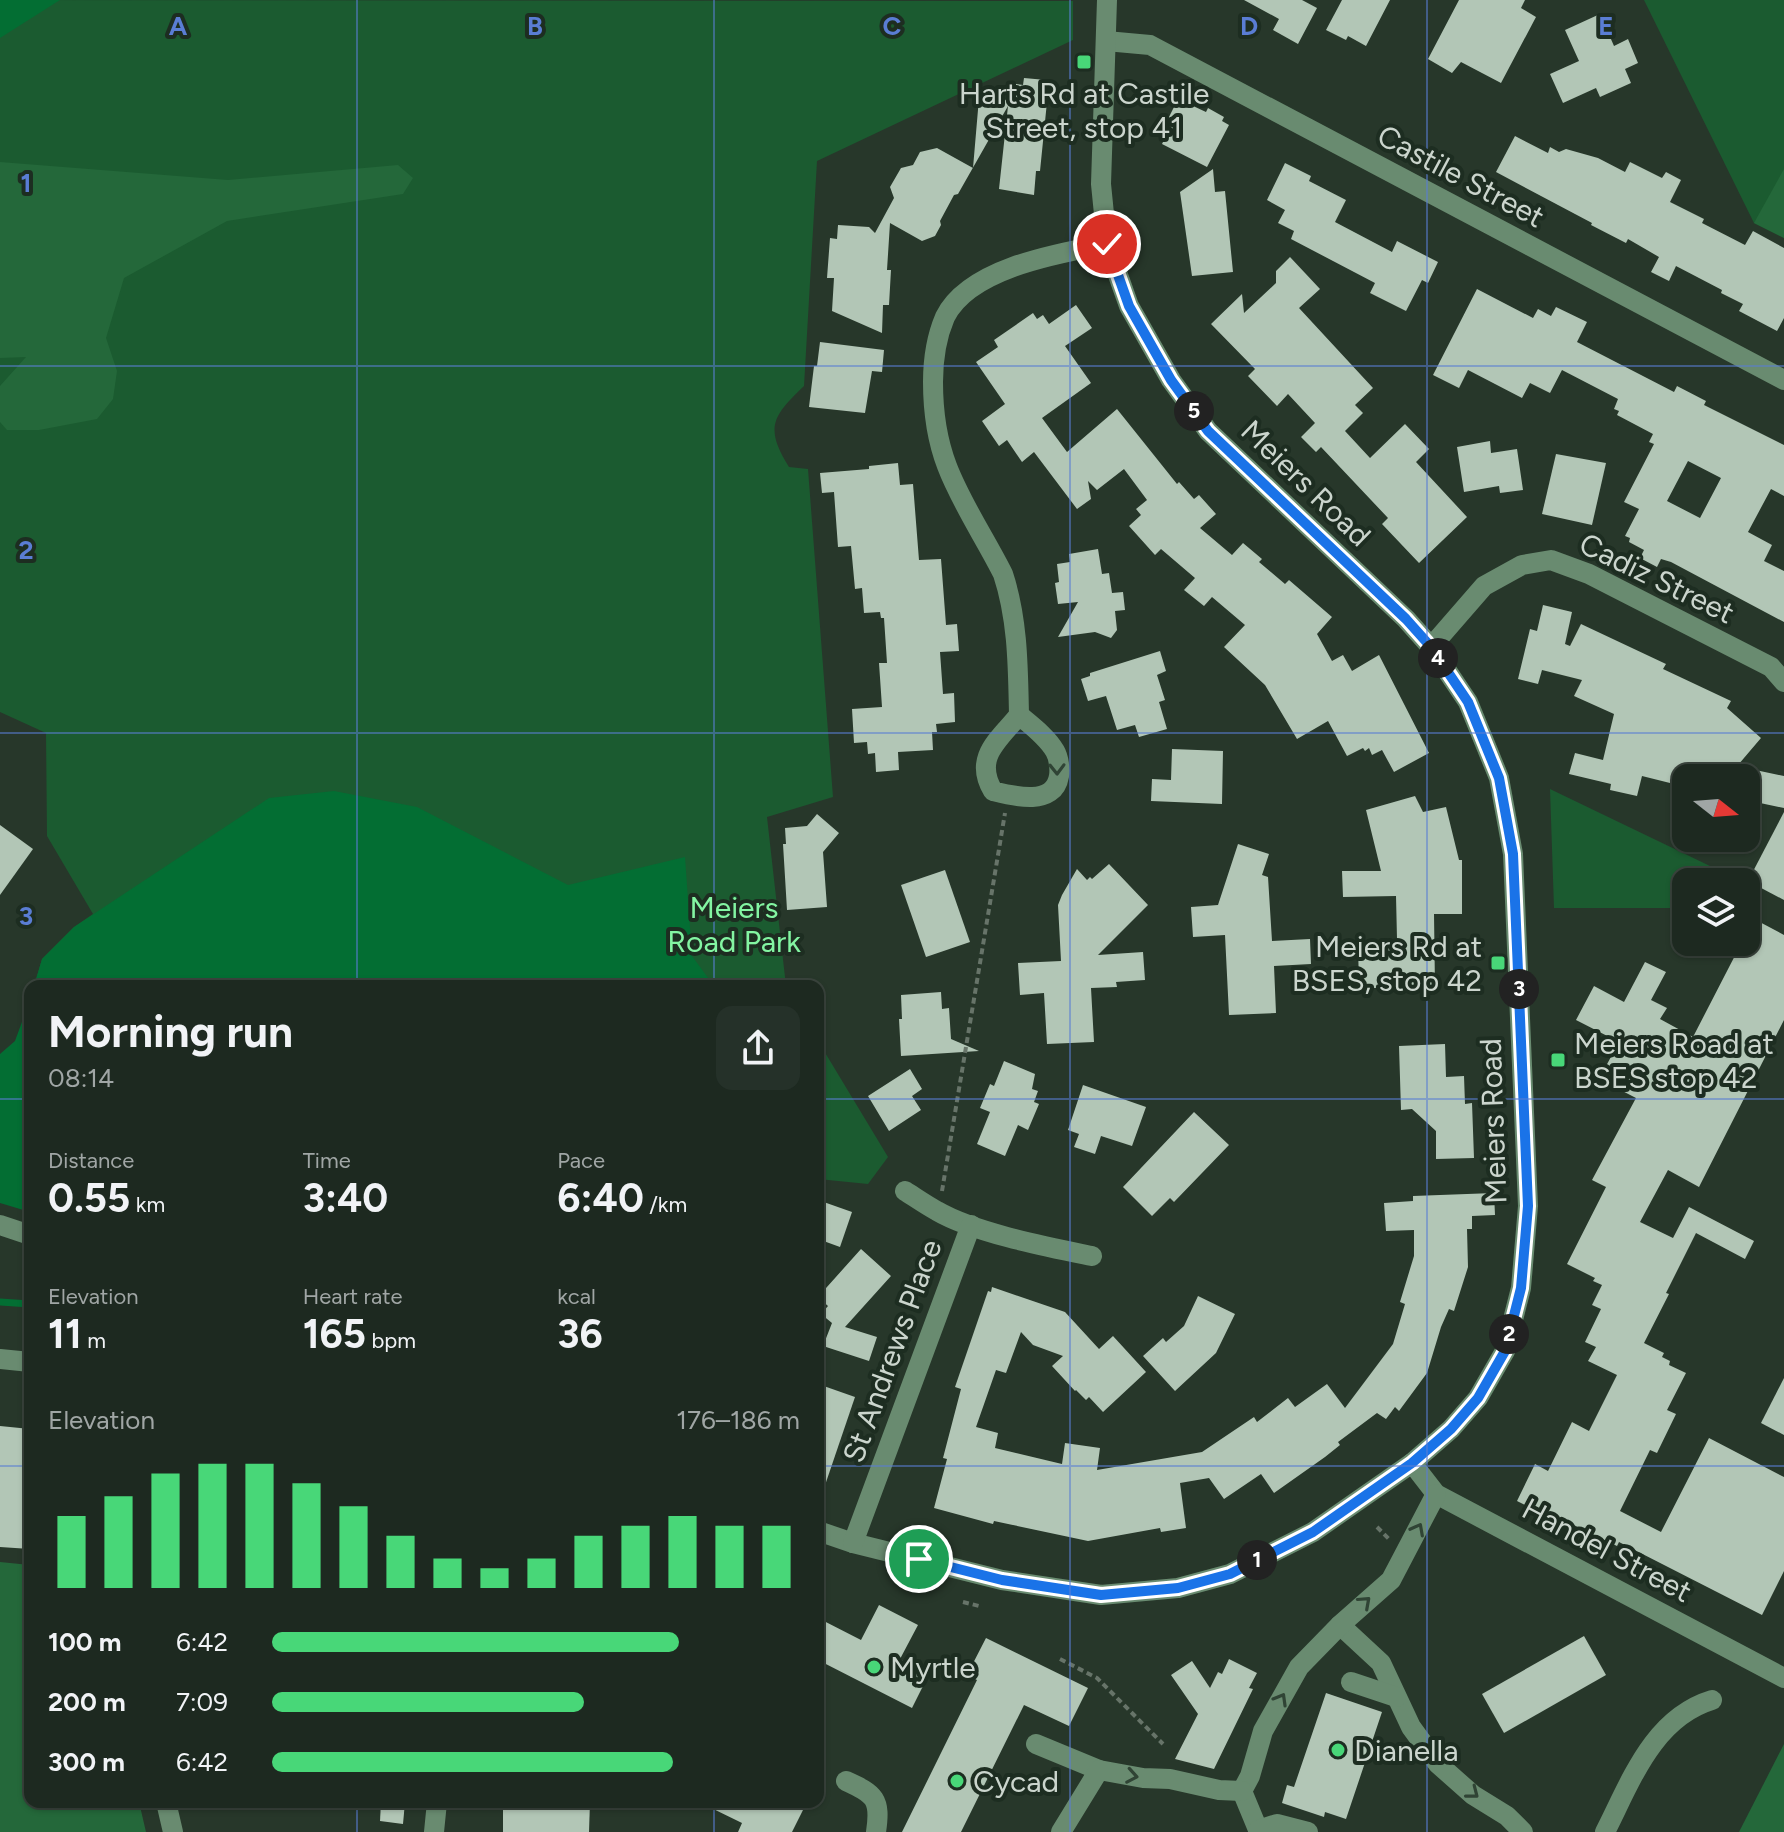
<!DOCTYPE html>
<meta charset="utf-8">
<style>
:root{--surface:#1d2920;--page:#253129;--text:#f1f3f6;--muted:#a0a6a5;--line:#3b453e;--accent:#48d778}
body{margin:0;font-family:Figtree,sans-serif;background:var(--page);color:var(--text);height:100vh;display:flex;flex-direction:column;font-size:30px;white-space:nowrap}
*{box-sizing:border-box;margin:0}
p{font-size:26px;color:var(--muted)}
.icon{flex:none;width:44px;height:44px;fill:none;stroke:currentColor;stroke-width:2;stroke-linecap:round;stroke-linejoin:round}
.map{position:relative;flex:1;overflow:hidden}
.sheet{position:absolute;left:24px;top:980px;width:800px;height:828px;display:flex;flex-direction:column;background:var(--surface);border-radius:16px;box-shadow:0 2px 6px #0004,0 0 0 2px var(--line)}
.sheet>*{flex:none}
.needle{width:52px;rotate:107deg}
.buttons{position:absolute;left:1672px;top:764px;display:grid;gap:16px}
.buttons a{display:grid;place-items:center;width:88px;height:88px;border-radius:16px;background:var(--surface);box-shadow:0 2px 6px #0004,0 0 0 2px var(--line);font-size:40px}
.pin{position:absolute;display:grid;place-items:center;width:68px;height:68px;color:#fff;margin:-34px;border:4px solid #fff;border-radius:50%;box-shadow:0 2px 8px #0007}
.km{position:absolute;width:40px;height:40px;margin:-20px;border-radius:50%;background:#222;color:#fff;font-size:22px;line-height:40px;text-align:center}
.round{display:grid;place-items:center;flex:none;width:84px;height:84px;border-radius:16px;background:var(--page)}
.summary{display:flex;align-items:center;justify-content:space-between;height:136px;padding:0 24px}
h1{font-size:44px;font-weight:700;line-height:60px}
.metrics{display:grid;grid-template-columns:repeat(3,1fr);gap:12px;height:136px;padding:8px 24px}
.metrics div{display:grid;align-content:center}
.metrics b{font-size:40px;font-weight:700}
.metrics small{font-size:22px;font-weight:400}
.metrics p{font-size:22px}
.chart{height:224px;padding:16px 24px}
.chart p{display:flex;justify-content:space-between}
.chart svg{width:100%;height:144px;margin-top:8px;stroke:var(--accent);stroke-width:6}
ul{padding:0 24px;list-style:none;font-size:26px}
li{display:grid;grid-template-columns:128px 96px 1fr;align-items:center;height:60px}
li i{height:20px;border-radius:10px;background:var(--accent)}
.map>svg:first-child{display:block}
.green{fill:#1b5b30}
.forest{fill:#24683a}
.water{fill:#036e33}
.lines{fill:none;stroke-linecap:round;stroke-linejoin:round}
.stream{stroke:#036e33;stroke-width:7}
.building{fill:#b2c6b6;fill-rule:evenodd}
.path{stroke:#677469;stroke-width:4;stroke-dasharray:6 4;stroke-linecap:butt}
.minor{stroke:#698b70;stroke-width:20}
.oneway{stroke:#304435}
.route-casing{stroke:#fff;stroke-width:16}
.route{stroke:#1a73e8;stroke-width:10}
.grid{fill:none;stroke:#5a7dd4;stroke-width:2;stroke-opacity:0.55}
.poi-dot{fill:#48d778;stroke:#1d2d21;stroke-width:3}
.labels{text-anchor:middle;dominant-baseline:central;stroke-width:8;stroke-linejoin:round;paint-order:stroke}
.poi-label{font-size:30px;fill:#cbd5cd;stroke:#1d2d21;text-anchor:start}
.street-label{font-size:30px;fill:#cbd5cd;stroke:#1d2d21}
.park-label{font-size:30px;fill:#83f5a2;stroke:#1d2d21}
.grid-label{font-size:26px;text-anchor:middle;font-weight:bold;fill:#5a7dd4;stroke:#1d2d21;stroke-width:8;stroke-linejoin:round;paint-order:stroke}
</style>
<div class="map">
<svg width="1784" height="1832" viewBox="0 0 1784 1832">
<rect width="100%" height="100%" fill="#27372a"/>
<g class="green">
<path d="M0 0 1073 1V40L817 161 804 386C773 416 764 427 789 467L808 469 833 797 767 817 786 986H34L42 959 74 927 93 914 47 836 46 733 0 712Z"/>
<polygon points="1644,0 1784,0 1784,238 1754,223"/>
<polygon points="1550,789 1710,866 1700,882 1686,882 1684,908 1554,908"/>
<polygon points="818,1041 888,1157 868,1184 818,1179"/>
</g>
<g class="forest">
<polygon points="0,162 228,180 398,165 413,178 403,194 227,221 124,278 106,338 117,371 113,399 97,419 39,430 7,430 0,422 0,386 26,357 0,358"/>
<polygon points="1784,169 1784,238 1754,223"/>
<polygon points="0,1562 30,1565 30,1802 139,1802 146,1832 0,1832"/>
<polygon points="1784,1744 1784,1832 1739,1832"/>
</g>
<g class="water">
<polygon points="0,0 60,0 0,38"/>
<polygon points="334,791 417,807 568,885 685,857 692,956 714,986 34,986 42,959 74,927 269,798"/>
<polygon points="30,1000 30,1212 0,1203 0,1054 15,1041"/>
</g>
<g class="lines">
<polyline class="stream" points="0,1302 30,1304"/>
</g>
<g class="building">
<polygon points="1244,0 1302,0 1317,8 1298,44 1273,30 1279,19"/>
<polygon points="1342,0 1390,0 1366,46 1348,36 1346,40 1326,30"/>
<polygon points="1459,0 1525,0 1521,8 1536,17 1501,83 1461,62 1452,73 1428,59"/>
<polygon points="1600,14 1614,46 1628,39 1638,63 1625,69 1631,83 1600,97 1596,88 1563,103 1550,74 1579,61 1565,30"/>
<polygon points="1024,78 1046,80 1045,91 1048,92 1040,171 1036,171 1034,195 999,189 1008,106 958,194 954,195 940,221 941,225 935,236 922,241 890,223 887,270 891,270 889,305 883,305 882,333 832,311 834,278 827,278 830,238 837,239 838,225 869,227 875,233 894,198 890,187 901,168 913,165 920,152 937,148 973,168 979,98 1008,100 1010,83 1023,85"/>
<polygon points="1178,99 1206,112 1208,108 1224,117 1222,121 1229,125 1207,167 1162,144 1171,126 1166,123"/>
<polygon points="1515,136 1548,153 1550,147 1559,152 1566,149 1598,158 1625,172 1630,162 1662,178 1666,172 1681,180 1670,202 1704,219 1702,223 1745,245 1753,231 1784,248 1784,318 1777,331 1739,311 1743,304 1721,293 1722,290 1676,266 1669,281 1651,272 1659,257 1628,239 1626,243 1591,225 1592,223 1496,172"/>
<polygon points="1285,163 1311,176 1309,181 1346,200 1335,222 1392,252 1397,241 1438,262 1428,283 1422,280 1406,311 1370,293 1375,283 1291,239 1294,231 1278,223 1285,210 1267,200"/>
<polygon points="1213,169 1215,192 1225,191 1233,272 1192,276 1180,192"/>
<polygon points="1290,257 1320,289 1299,308 1373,388 1355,405 1363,413 1345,431 1370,458 1405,424 1429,449 1416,462 1467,517 1419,563 1382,524 1388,518 1321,447 1316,452 1301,437 1315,423 1288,394 1277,406 1248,376 1255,369 1211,324 1242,294 1244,313 1276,283 1276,271"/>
<path d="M1477 289 1533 318 1538 309 1551 316 1556 307 1587 322 1577 342 1674 392 1677 386 1706 401 1704 405 1784 445V496L1771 489 1748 532 1772 545 1764 561 1784 571V622L1671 562 1661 559 1657 567 1640 558 1644 550 1629 542 1630 538 1625 536 1639 509 1624 502 1654 444 1649 442 1653 434 1617 415 1619 411 1614 409 1618 399 1562 370 1550 393 1530 383 1522 398 1468 370 1459 388 1433 375ZM1688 461 1721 478 1700 518 1667 501Z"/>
<polygon points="1076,305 1092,328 1065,346 1091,383 1042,418 1067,452 1117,409 1177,484 1179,482 1194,499 1199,495 1216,514 1200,528 1232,555 1243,543 1262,559 1259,562 1285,584 1289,580 1332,617 1317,634 1332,661 1343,655 1352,671 1379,655 1429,753 1394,772 1382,750 1372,755 1369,748 1365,751 1363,748 1347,756 1328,721 1297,739 1265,685 1224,647 1245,625 1212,597 1204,606 1184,590 1195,578 1161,549 1155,555 1129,526 1141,515 1136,509 1147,500 1124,469 1097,490 1088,481 1091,499 1077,509 1034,452 1022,462 1007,440 999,446 982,421 1005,404 976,362 998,347 994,340 1033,313 1037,319 1043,315 1049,324"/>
<polygon points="820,342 884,350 882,372 872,371 865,413 809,407 814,366 817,366"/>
<polygon points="1490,441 1491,453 1517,449 1523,490 1500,493 1499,486 1464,492 1457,447"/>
<polygon points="1556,454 1606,463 1592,525 1542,514"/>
<polygon points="898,463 900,485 913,484 919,560 941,559 946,625 957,624 959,651 940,652 943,694 954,693 955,722 936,724 937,732 932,732 933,750 898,752 899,770 876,772 875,753 868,754 867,742 854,743 852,709 882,707 879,663 887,663 884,618 881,618 880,612 864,613 862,588 855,589 851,546 838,547 834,492 822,493 820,473 869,469 869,466"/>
<polygon points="1098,549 1102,574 1109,573 1112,593 1123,592 1125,610 1115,611 1117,630 1111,638 1095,632 1058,637 1078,602 1058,604 1055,583 1059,582 1057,564 1070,562 1069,554"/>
<polygon points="1543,605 1572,612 1565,644 1570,646 1581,624 1666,664 1663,669 1731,701 1727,708 1761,738 1727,778 1686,778 1686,787 1642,776 1637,796 1610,790 1611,784 1569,774 1575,753 1603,760 1614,714 1574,696 1582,680 1542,670 1538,684 1518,679 1530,629 1537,631"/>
<polygon points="1160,651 1166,671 1157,675 1165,700 1159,702 1167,729 1139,737 1135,725 1117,730 1106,696 1088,701 1081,679 1090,676 1090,673"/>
<polygon points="1172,749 1223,751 1222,804 1151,801 1152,779 1171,780"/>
<polygon points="1746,768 1784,776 1784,808 1746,800"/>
<polygon points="1415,796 1423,812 1446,807 1459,860 1462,860 1462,914 1434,914 1435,988 1359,988 1358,943 1389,943 1389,940 1397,939 1396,896 1343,897 1342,871 1381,871 1366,810"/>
<polygon points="1784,812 1784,900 1748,881"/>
<polygon points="817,814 839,833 823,852 827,907 787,910 783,844 786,844 785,828 807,826"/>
<polygon points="0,825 33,849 0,895"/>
<polygon points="1238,844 1269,854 1262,875 1268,877 1272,941 1310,939 1311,964 1274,966 1276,1013 1229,1015 1225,935 1193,937 1191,907 1218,905"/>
<polygon points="1109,864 1148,905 1098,955 1143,952 1145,980 1116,982 1117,987 1091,988 1094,1042 1047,1044 1044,993 1020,995 1018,963 1061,961 1058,905 1062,895 1077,869 1087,880 1090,877 1092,879"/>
<polygon points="945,870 970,942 926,957 901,885"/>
<polygon points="1754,919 1784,935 1784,1020 1699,1187 1668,1170 1640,1222 1673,1238 1689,1207 1754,1241 1745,1259 1696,1233 1666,1293 1669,1294 1644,1343 1664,1353 1662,1357 1670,1361 1669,1365 1686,1373 1667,1410 1676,1414 1657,1453 1650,1450 1620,1511 1661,1532 1709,1438 1784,1477 1784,1571 1762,1615 1619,1542 1617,1546 1549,1513 1547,1516 1517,1501 1535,1464 1548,1471 1572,1422 1589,1431 1617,1375 1588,1361 1596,1347 1585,1342 1601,1309 1592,1305 1602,1285 1593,1281 1595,1278 1567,1264 1606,1187 1592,1180 1636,1098 1599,1079 1619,1042 1576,1020 1594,986 1624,1002 1645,962 1666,972 1651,1000 1667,1008 1660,1019 1693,1037 1742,942 1746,942 1746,934"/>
<polygon points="941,992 942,1009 949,1008 951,1039 979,1051 901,1056 899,1019 902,1019 901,995"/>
<polygon points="1445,1044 1446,1077 1464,1076 1465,1104 1472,1103 1474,1158 1436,1159 1436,1131 1412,1109 1401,1110 1399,1046"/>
<polygon points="1004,1061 1035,1074 1032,1089 1038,1091 1034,1102 1039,1104 1028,1130 1018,1125 1005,1156 977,1144 990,1112 980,1108 990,1084 994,1086"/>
<polygon points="910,1069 922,1089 912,1096 921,1110 889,1131 868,1096"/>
<polygon points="1083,1085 1146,1107 1132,1146 1101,1136 1095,1154 1074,1147 1079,1134 1068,1130"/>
<polygon points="1194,1112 1229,1145 1174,1202 1170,1198 1152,1216 1123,1187"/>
<polygon points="1494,1193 1495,1215 1472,1216 1472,1229 1467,1229 1468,1267 1454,1311 1449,1309 1441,1327 1427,1373 1399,1411 1395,1407 1386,1419 1377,1413 1338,1442 1340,1445 1325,1457 1274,1493 1261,1474 1224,1499 1209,1478 1180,1483 1186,1528 1161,1532 1160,1528 1088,1541 994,1521 993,1524 934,1508 947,1459 943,1458 961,1389 955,1387 988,1291 991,1292 992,1287 1065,1312 1099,1349 1113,1336 1146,1372 1103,1412 1089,1397 1086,1400 1076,1390 1075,1391 1052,1366 1063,1356 1033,1345 1021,1332 1006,1373 996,1370 976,1427 998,1433 995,1448 1062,1464 1065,1443 1100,1448 1097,1470 1202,1452 1254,1417 1257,1422 1288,1398 1295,1407 1327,1384 1345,1408 1393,1344 1405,1304 1400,1302 1414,1256 1414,1230 1386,1231 1384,1203 1413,1201 1413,1196"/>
<polygon points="818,1200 852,1212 840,1247 818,1239"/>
<polygon points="861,1249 891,1276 845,1327 877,1337 869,1361 823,1346 832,1323 821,1314 828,1306 818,1297"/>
<polygon points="1198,1296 1235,1314 1216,1353 1175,1391 1143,1356 1163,1338 1166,1342 1184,1326"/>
<polygon points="1784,1378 1784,1435 1761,1423"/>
<polygon points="818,1384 855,1397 821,1497 818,1496"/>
<polygon points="0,1426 30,1429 30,1549 0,1547"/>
<polygon points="879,1605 918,1625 900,1659 929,1674 912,1708 818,1660 818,1618 861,1640"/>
<polygon points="1584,1636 1606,1675 1504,1733 1482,1694"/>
<polygon points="986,1638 1088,1688 1069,1726 1024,1705 961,1832 902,1832 977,1680 967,1675"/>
<polygon points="1229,1659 1257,1673 1249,1688 1253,1689 1214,1769 1175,1759 1198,1714 1171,1675 1192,1661 1210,1688 1218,1672 1222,1674"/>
<polygon points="1326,1693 1382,1712 1346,1819 1325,1812 1324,1817 1282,1803 1287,1785 1294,1787"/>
<polygon points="381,1802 405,1802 403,1824 380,1821"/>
<polygon points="503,1802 590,1802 589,1832 503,1832"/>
<polygon points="699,1802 807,1802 792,1832 738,1832 742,1823"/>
</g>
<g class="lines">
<g class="path">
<polyline points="942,1191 1005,813"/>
<polyline points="1377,1527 1389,1539"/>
<polyline points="963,1602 979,1606"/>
<polyline points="1060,1659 1097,1678 1163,1744"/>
</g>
<g class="minor">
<polyline points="1106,41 1150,45 1784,380"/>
<polyline points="1431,647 1484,586 1522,565 1551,560 1589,574 1771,667 1784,682"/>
<path d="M1019 715C1031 725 1047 737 1055 751 1059 758 1060 769 1059 776 1054 807 1013 796 993 791 973 757 999 740 1019 715 1018 668 1018 619 1003 574 985 538 961 503 947 466 937 440 933 410 933 382 933 359 936 338 945 317 969 268 1059 253 1107 244"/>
<path d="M905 1191C916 1198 926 1205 937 1211 975 1233 1048 1247 1092 1256"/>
<polyline points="0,1225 30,1235"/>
<polyline points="0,1359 30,1362"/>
<polyline points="1412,1463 1436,1494 1784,1678"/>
<polyline points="818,1531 853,1543 1002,1580 1101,1595 1178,1588 1230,1574 1313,1532 1412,1463 1451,1429 1478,1398 1505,1351 1521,1288 1528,1206 1513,854 1499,778 1468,702 1431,647 1406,619 1208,431 1171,380 1129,306 1107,244 1101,184 1107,0"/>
<polyline points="853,1543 971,1225"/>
<polyline points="1340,1625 1381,1663 1411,1727 1438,1764 1473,1795 1507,1816 1523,1832"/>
<polyline points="1351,1682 1396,1697"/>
<polyline points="1036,1744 1099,1770"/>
<path d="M846 1781C875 1794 881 1799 876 1832"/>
<polyline points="1242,1791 1250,1776 1263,1731 1299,1667 1340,1625 1391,1580 1436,1494"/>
<polyline points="1242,1791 1259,1832"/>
<polyline points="166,1802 173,1832"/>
<polyline points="1258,1830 1277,1824 1308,1832"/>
<polyline points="434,1832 437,1802"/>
<polyline points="1061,1832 1099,1770 1143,1778 1170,1779 1219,1790 1242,1791"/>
<path d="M1605 1832C1631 1781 1653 1718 1712 1700"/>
</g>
</g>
<defs><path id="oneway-chevron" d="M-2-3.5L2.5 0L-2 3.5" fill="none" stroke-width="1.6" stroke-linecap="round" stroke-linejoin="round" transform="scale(2)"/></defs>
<g class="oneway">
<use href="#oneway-chevron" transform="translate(1057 769) rotate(89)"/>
<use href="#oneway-chevron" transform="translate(1418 1529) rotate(-62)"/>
<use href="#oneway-chevron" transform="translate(1365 1602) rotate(-42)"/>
<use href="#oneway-chevron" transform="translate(1281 1699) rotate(-60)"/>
<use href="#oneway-chevron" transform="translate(1132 1776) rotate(10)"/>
<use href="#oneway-chevron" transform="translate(1473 1793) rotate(38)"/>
</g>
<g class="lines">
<g class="route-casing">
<polyline id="route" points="919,1559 1002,1580 1101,1595 1178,1588 1230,1574 1313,1532 1412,1463 1451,1429 1478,1398 1505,1351 1521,1288 1528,1206 1513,854 1499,778 1468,702 1431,647 1406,619 1208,431 1171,380 1129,306 1107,244"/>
</g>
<use href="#route" class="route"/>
</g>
<path class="grid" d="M357 0V986M714 0V986M1070 0V1832M1427 0V1832M0 366H1784M0 733H1784M0 1099H30M818 1099H1784M0 1466H30M818 1466H1784M357 1802V1832M714 1802V1832"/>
<g class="poi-dot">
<rect x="1076" y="54" width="16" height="16" rx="4"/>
<rect x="1490" y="955" width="16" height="16" rx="4"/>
<rect x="1550" y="1052" width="16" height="16" rx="4"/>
<circle cx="874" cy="1667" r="8"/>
<circle cx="1338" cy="1750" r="8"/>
<circle cx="957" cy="1781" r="8"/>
</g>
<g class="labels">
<g class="poi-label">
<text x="1084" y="93" text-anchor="middle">Harts Rd at Castile<tspan x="1084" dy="34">Street, stop 41</tspan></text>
<text x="1482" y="946" text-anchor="end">Meiers Rd at<tspan x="1482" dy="34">BSES, stop 42</tspan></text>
<text x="1574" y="1043">Meiers Road at<tspan x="1574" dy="34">BSES stop 42</tspan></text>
<text x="890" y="1667">Myrtle</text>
<text x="1354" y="1750">Dianella</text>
<text x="973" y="1781">Cycad</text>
</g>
<g class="street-label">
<text transform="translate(1461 176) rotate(28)">Castile Street</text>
<text transform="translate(1306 483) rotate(44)">Meiers Road</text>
<text transform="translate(1657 578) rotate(26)">Cadiz Street</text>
<text transform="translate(1493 1121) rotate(-92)">Meiers Road</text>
<text transform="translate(892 1351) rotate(-70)">St Andrews Place</text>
<text transform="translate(1607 1550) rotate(28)">Handel Street</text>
</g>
<g class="park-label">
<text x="734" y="907">Meiers<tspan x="734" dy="34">Road Park</tspan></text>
</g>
</g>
<g class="grid-label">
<text x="178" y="35">A</text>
<text x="535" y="35">B</text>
<text x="892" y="35">C</text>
<text x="1249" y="35">D</text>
<text x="1606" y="35">E</text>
<text x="26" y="192">1</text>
<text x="26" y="559">2</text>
<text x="26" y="925">3</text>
</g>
</svg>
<div class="buttons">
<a><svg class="needle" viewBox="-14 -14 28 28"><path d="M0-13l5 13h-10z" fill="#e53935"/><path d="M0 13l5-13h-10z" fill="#a0a6a5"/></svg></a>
<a><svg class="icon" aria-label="layers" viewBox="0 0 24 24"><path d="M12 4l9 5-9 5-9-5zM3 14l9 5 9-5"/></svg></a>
</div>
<div class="pin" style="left:919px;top:1559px;background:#1e9e55"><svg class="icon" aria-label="arrive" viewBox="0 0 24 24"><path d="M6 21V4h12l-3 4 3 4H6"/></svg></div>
<div class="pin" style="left:1107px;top:244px;background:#d93025"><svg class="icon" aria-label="check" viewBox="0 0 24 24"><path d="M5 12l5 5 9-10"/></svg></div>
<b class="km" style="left:1257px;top:1560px">1</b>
<b class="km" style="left:1509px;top:1334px">2</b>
<b class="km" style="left:1519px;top:989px">3</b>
<b class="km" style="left:1438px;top:658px">4</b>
<b class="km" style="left:1194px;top:411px">5</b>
<section class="sheet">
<div class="summary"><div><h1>Morning run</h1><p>08:14</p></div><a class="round"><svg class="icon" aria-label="share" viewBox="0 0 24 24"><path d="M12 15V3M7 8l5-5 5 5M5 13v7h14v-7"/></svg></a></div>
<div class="metrics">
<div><p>Distance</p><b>0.55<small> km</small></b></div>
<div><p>Time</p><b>3:40</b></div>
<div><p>Pace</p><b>6:40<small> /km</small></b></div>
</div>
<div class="metrics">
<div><p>Elevation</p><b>11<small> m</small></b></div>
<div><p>Heart rate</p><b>165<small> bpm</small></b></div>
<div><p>kcal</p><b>36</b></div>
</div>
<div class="chart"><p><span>Elevation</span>176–186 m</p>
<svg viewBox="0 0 160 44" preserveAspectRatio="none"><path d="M5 44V22M15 44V16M25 44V9M35 44V6M45 44V6M55 44V12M65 44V19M75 44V28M85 44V35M95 44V38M105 44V35M115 44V28M125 44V25M135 44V22M145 44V25M155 44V25"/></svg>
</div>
<ul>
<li><b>100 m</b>6:42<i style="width:77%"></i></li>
<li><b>200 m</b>7:09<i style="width:59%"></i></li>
<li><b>300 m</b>6:42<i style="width:76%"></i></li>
</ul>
</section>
</div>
